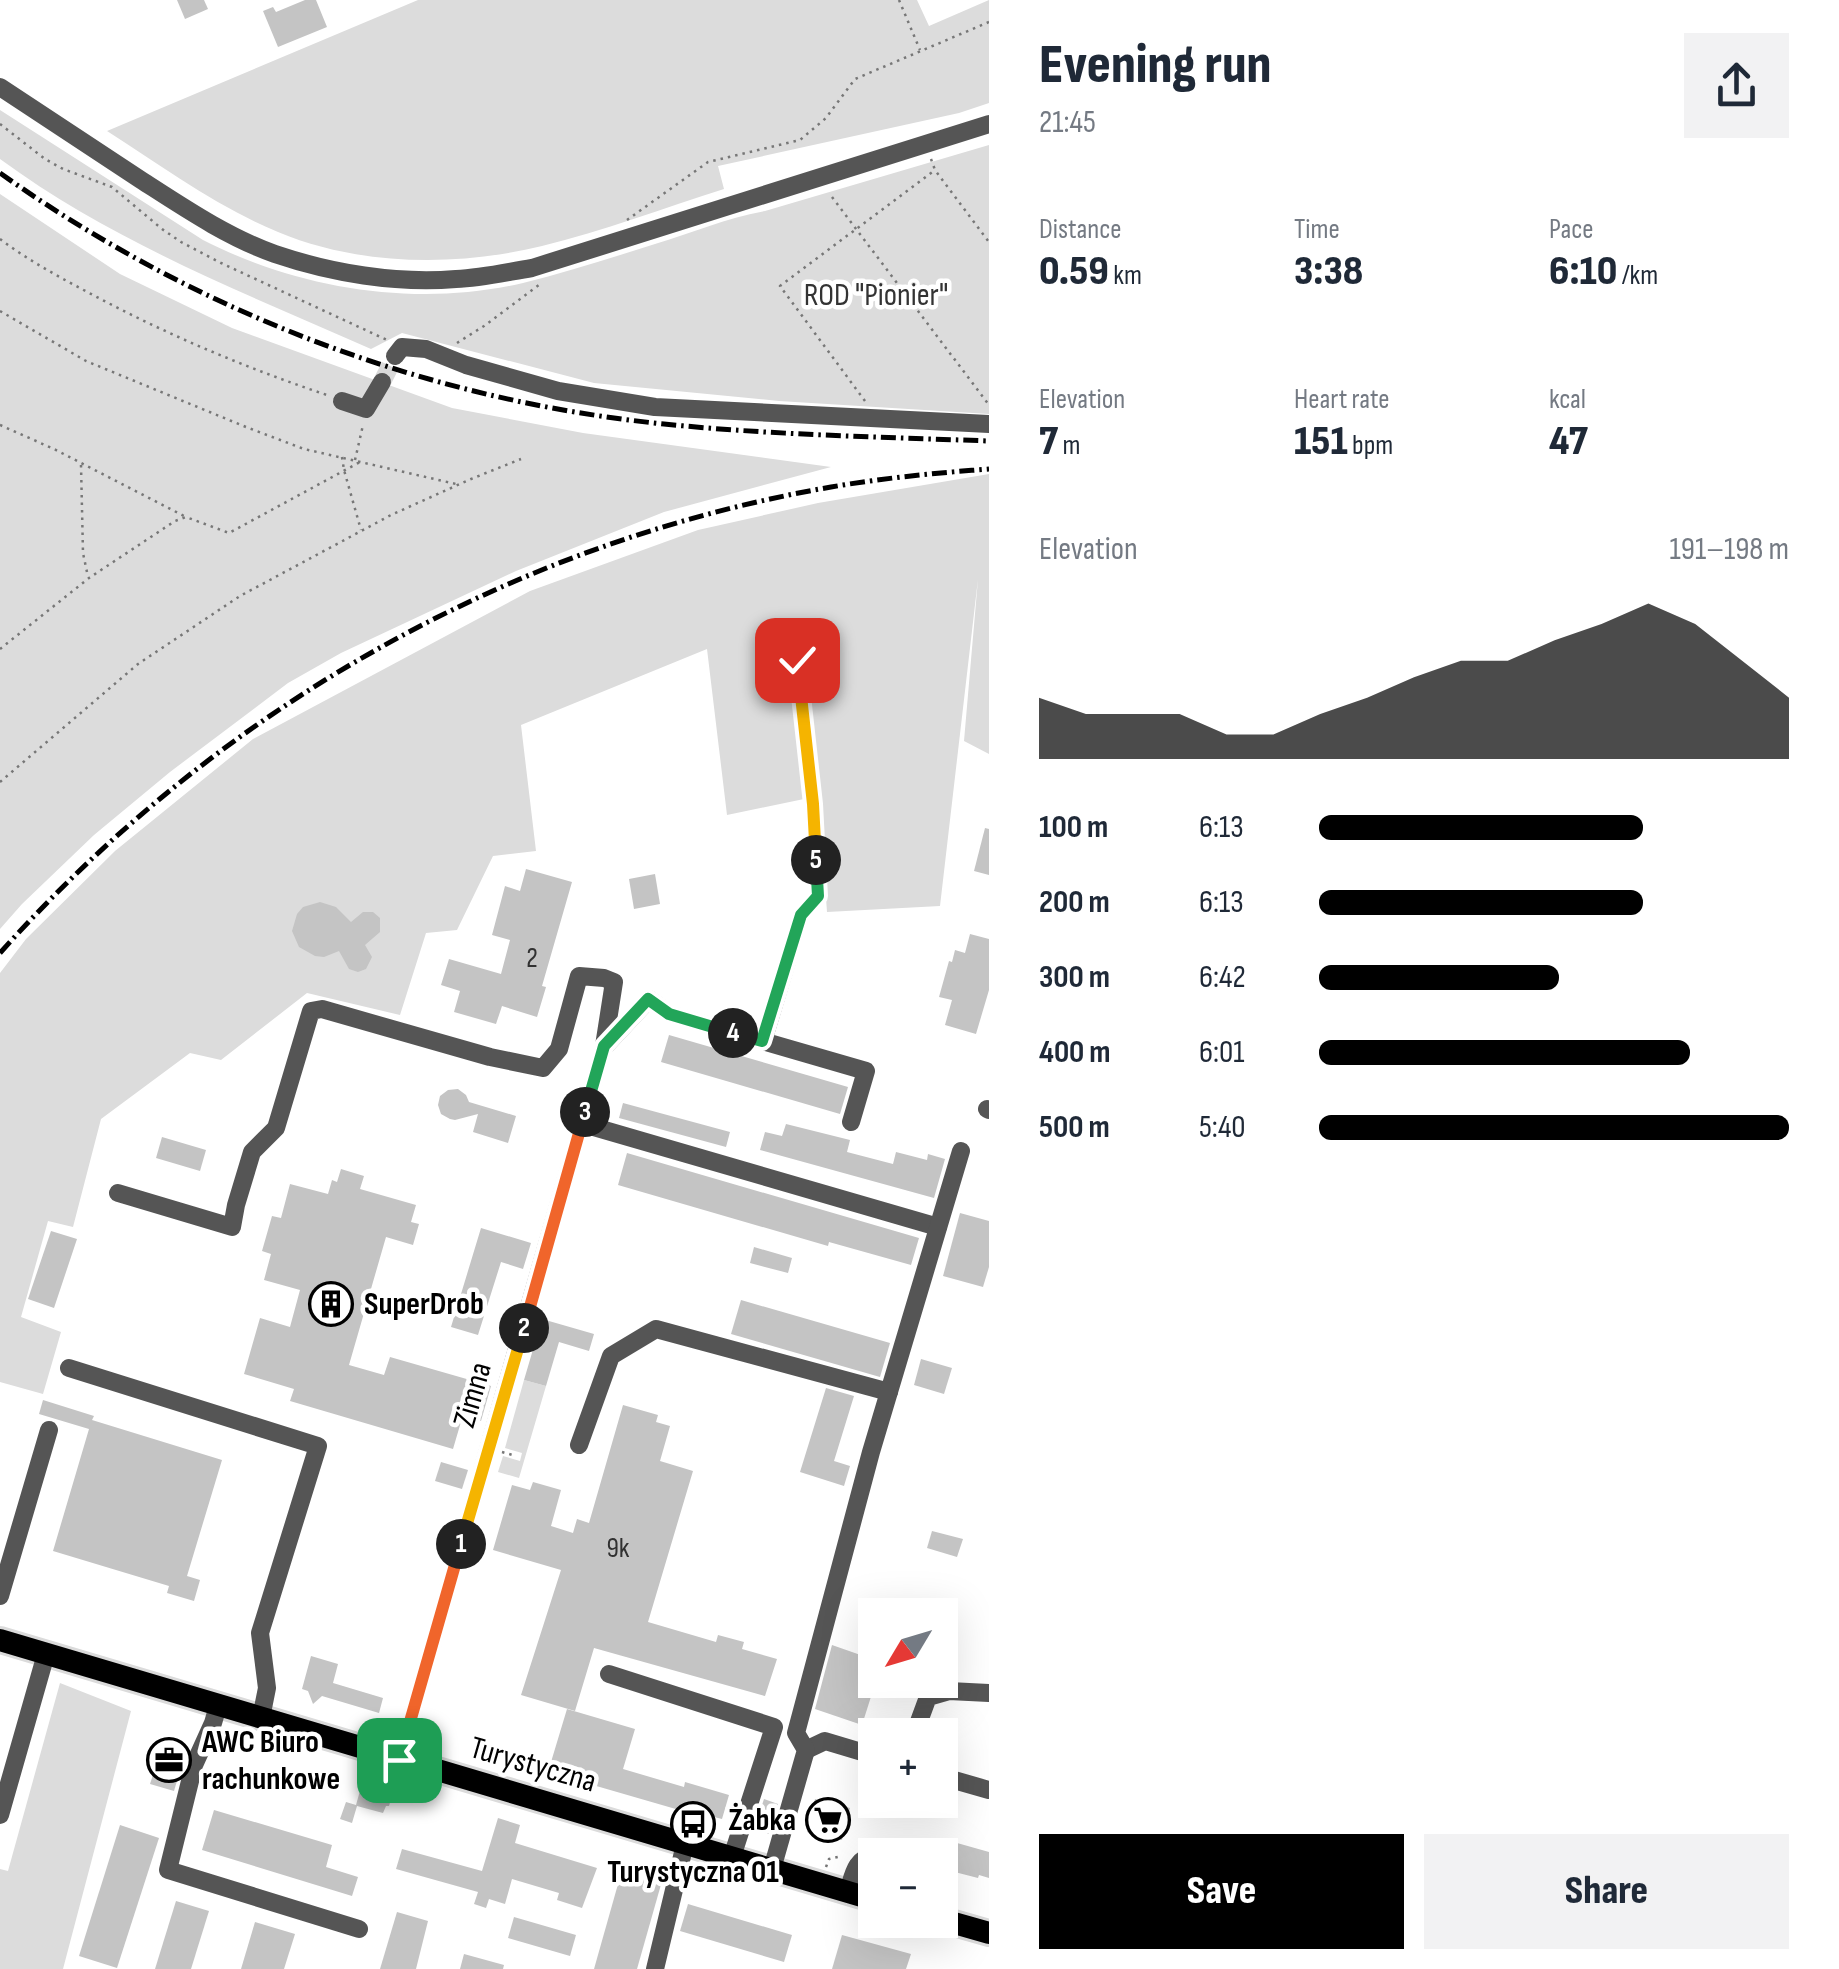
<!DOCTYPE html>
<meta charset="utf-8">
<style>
:root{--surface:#fff;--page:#f2f2f3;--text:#1f2937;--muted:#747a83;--accent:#000}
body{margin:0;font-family:"Sofia Sans Condensed",sans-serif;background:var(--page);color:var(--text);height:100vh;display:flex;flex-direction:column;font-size:38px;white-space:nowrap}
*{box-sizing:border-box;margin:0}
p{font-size:32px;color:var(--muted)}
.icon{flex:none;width:55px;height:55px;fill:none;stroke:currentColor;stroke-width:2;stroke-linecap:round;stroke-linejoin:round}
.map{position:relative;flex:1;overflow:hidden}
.panel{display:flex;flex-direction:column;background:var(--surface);width:850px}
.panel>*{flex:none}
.needle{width:65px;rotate:232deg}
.controls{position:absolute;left:858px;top:1598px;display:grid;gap:20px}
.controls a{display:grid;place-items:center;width:100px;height:100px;border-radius:0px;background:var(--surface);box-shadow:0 10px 40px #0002;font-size:50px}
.pin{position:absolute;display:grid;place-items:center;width:85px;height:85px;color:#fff;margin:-42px;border-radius:20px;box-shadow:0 5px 15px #0006}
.km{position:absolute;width:50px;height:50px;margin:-25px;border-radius:50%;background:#222;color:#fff;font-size:28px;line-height:50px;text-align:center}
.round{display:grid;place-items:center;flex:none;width:105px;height:105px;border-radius:0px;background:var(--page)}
.overview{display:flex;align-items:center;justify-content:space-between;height:170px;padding:0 50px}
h1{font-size:55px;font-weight:800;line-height:75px}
.metrics{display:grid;grid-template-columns:repeat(3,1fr);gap:15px;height:170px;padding:10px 50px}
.metrics div{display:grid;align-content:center}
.metrics b{font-size:42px;font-weight:800}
.metrics small{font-size:28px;font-weight:400}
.metrics p{font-size:28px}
.chart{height:280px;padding:20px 50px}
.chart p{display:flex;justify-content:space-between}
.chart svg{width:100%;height:180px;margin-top:10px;fill:var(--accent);opacity:.7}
.action{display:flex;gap:20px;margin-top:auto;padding:20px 50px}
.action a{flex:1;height:115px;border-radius:0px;background:var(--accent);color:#fff;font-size:40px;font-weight:800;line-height:115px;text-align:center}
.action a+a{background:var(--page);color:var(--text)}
ul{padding:0 50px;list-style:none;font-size:32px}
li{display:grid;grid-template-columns:160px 120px 1fr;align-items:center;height:75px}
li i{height:25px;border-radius:12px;background:var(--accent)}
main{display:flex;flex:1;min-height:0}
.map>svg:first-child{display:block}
.green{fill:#dcdcdc}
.building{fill:#c4c4c4}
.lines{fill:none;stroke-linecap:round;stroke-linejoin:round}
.minor-tunnel{stroke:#d9d9d9;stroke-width:18;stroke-dasharray:18 9;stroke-linecap:butt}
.major-casing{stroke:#dbdbdb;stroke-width:28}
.path{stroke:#777;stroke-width:2.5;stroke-dasharray:2.5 5;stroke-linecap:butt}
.minor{stroke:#555;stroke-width:18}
.major{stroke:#000;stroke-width:22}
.rail{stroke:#000;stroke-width:5;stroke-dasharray:15 5 2.5 5;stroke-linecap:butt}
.split-1-casing{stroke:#fff;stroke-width:20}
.split-2-casing{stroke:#fff;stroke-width:20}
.split-3-casing{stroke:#fff;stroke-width:20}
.split-4-casing{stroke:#fff;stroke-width:20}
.split-5-casing{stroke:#fff;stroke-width:20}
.split-6-casing{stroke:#fff;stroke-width:20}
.split-1{stroke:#f0652b;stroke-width:12}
.split-2{stroke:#f5b400;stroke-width:12}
.split-3{stroke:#f0652b;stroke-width:12}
.split-4{stroke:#22a559;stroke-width:12}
.split-5{stroke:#22a559;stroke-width:12}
.split-6{stroke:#f5b400;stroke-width:12}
.labels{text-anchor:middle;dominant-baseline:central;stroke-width:9;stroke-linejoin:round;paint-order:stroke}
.number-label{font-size:28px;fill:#313131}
.park-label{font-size:32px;fill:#333;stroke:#fff}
.poi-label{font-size:32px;font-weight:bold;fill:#000;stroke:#fff;text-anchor:start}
.street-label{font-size:32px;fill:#000;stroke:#fff}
</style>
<main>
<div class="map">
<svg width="989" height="1969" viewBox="0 0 989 1969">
<rect width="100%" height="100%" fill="#fff"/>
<g class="green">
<path d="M418 0H917L929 26 989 0V103L959 113 718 166 724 189C664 208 603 231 542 246 457 267 359 266 278 232 217 207 162 166 107 131Z"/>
<path d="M0 110 203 240C299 289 416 308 523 283 567 272 611 258 655 244 692 233 726 218 765 211L989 145V414L779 401 594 383 402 333 371 349C244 293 113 242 0 159Z"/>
<polygon points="0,194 120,274 232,328 452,408 583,433 831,467 664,512 516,571 341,653 288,683 170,772 94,835 22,904 0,929"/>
<polygon points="989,474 989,754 964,741 978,579 940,906 827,912 819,802 804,799 727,815 707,649 521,725 536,851 493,856 457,930 426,933 400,1015 307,993 221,1060 190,1053 101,1119 73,1227 48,1221 21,1317 61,1332 43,1394 0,1382 0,973 26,939 115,851 253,739 530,591 698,530 818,503"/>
<polygon points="524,1380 546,1386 519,1478 498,1472 503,1456 520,1461 522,1453 505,1448"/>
<polygon points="60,1683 131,1711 63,1969 0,1969 0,1869 8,1871"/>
</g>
<g class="building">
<polygon points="177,0 204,0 208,9 185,19"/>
<polygon points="305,0 316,0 327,27 278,47 263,11 273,7 276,12"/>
<polygon points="985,828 989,829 989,875 974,871"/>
<polygon points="526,869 572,882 542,986 546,987 537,1017 502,1006 496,1024 454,1012 460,991 441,985 449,959 501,974 510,940 492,935 505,886 520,891"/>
<polygon points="655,874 660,904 634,909 629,879"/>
<polygon points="320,902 336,907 351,922 363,912 373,912 380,918 380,932 365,945 372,957 366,969 358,972 349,969 339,951 324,957 315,956 299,947 292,931 297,914 303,907"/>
<polygon points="970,934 989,939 989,990 976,1034 945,1025 952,1000 939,997 949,961 952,962 955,950 965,953"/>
<polygon points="669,1035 848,1087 840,1114 661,1062"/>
<polygon points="458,1089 466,1095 469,1102 516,1116 508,1143 473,1132 478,1114 455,1120 450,1119 441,1114 438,1105 440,1096 448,1090"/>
<polygon points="623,1103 730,1132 726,1147 619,1118"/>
<polygon points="786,1124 850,1140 847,1152 893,1164 896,1152 927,1160 928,1154 945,1159 934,1198 760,1150 765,1132 782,1136"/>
<polygon points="162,1137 206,1150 200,1171 156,1158"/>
<polygon points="627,1153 919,1238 911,1265 829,1242 828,1246 618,1185"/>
<polygon points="341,1169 364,1176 360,1189 416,1205 411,1222 419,1224 413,1245 386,1237 349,1365 384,1375 390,1357 491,1386 481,1421 463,1415 453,1449 290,1401 294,1389 244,1374 260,1318 290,1327 300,1290 264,1280 271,1254 262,1251 272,1216 281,1218 290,1184 328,1194 332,1180 337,1182"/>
<polygon points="960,1213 989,1221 989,1267 983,1287 943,1276"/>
<polygon points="481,1228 531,1243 523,1269 501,1262 478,1335 451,1327"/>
<polygon points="51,1231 77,1239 54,1308 28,1299"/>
<polygon points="754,1247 792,1258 788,1273 750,1263"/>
<polygon points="741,1300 890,1343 880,1377 731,1334"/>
<polygon points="542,1319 594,1334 589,1351 559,1342 546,1386 524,1380"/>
<polygon points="921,1359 952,1368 944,1394 914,1385"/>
<polygon points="826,1388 854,1396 834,1461 850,1466 844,1486 800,1472"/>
<polygon points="43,1400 94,1416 92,1420 222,1460 187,1576 200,1580 194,1601 167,1593 169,1586 53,1551 89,1429 39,1414"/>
<polygon points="623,1405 658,1415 656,1422 670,1426 660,1461 693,1471 648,1622 716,1642 718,1635 744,1642 742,1649 777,1659 765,1696 594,1648 575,1711 521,1695 561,1570 493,1550 512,1485 530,1490 533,1482 561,1490 551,1526 573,1533 577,1519 589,1523"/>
<polygon points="441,1462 468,1470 462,1489 435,1481"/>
<polygon points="932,1531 963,1539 957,1557 927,1548"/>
<polygon points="832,1645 872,1659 870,1666 875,1668 875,1684 862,1725 815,1709"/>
<polygon points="311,1656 338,1664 333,1683 383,1698 379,1713 322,1696 313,1704 308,1691 302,1689"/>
<polygon points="567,1709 635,1729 623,1769 684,1787 685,1782 729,1795 722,1819 694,1812 693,1814 548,1772"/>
<polygon points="162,1747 185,1754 174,1791 150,1784"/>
<polygon points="365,1773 396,1782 389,1806 386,1806 383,1813 357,1806 352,1823 340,1819 346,1802 356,1805"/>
<polygon points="764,1799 778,1804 769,1834 754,1829"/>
<polygon points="815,1799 850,1808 842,1840 807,1832"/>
<polygon points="214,1810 332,1845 326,1867 358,1877 352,1896 202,1850"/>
<polygon points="498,1818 520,1825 515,1843 597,1868 582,1908 557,1900 559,1893 512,1879 505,1904 489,1899 486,1908 474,1904 478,1892 396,1869 402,1849 482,1871"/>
<polygon points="120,1825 159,1838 117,1968 79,1956"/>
<polygon points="950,1841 989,1852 989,1878 979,1875 978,1878 943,1869"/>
<polygon points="622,1870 662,1881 637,1969 594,1969"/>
<polygon points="176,1901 209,1911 191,1969 155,1969"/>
<polygon points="688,1904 792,1935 784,1962 680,1931"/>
<polygon points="397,1912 428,1921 416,1969 380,1969"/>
<polygon points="514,1917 576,1935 570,1956 508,1938"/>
<polygon points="255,1922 295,1934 284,1969 241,1969"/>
<polygon points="842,1935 911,1954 906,1969 832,1969"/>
<polygon points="464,1954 504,1965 503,1969 460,1969"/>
</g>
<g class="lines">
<polyline class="minor-tunnel" points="382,382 395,356"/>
<g class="major-casing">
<g id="major">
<polyline points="0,1640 875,1900"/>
<polyline points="940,1919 989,1933"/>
</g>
</g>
<g class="path">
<polyline points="899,0 920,50"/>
<polyline points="0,124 45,159 63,169 112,187 162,229 181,242 221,263 387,340"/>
<polyline points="931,159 935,170 989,242"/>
<polyline points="832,197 989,405"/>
<polyline points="627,220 708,162 800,140 826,118 855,79 989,22"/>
<path d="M0 239C29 261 61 278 93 295 168 335 246 368 327 395"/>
<polyline points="0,311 86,361 246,427 304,449 456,484"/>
<polyline points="457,343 484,326 540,284"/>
<polyline points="865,401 780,286 935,170"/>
<polyline points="0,425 54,449 184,516"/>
<polyline points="342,457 344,470 361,530"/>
<polyline points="355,460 363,425"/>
<polyline points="81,465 83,553 88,577"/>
<polyline points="0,649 89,578 175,521 186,517 229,533 360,462"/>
<polyline points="0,782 138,664 240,596 391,515 471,479 521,459"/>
<polyline points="502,1452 516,1456"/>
<polyline points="826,1867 829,1859 842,1856"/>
<polyline points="882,1920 925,1933"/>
</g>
<g class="minor">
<path d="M0 87C47 118 94 149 141 180 183 207 227 237 275 254 331 273 396 284 456 279 482 278 507 272 532 268L989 124"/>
<polyline points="395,356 402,347 426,349 466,365 558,391 655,407 989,424"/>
<polyline points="342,401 366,409 382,382"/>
<polyline points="763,1041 801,915 818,896 813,804 797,660"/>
<polyline points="605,1046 649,999 669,1014 866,1071 851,1122"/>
<polyline points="987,1109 989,1110"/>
<polyline points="587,1125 938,1227"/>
<polyline points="118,1193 232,1227 236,1205 252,1152 276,1128 311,1011 322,1009 490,1057 543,1068 559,1049 579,976 604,978 614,982 604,1046 399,1760"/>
<polyline points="69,1368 318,1446 260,1633 267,1688 261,1718"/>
<polyline points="579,1445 611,1356 656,1329 889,1392"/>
<polyline points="0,1596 49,1430"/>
<polyline points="609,1674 774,1727 732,1857"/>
<polyline points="218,1706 213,1723 194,1765 168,1870 359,1929"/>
<polyline points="914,1735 928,1697 949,1691 989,1693"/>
<polyline points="806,1750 825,1741 875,1756"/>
<polyline points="940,1776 989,1790"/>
<polyline points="0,1815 46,1654"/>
<polyline points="772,1869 806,1750 796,1733 871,1452 961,1151"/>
<path d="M848 1892C853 1876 855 1857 875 1856"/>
<polyline points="655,1969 685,1844"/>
</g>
<use href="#major" class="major"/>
<g class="rail">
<path d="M0 173C196 312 425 400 664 424 772 435 881 437 989 441"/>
<path d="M0 953C217 710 509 543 831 487 883 478 936 473 989 469"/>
</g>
</g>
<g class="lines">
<g class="split-1-casing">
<polyline id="split-1" points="399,1760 461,1544"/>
</g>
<g class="split-2-casing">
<polyline id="split-2" points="461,1544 524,1328"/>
</g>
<g class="split-3-casing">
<polyline id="split-3" points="524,1328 585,1112"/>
</g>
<g class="split-4-casing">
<polyline id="split-4" points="585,1112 604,1046 648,999 669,1014 733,1033"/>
</g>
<g class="split-5-casing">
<polyline id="split-5" points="733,1033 762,1041 801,915 818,896 816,860"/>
</g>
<g class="split-6-casing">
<polyline id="split-6" points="797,660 813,804 816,860"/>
</g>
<use href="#split-1" class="split-1"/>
<use href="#split-2" class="split-2"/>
<use href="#split-3" class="split-3"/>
<use href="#split-4" class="split-4"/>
<use href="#split-5" class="split-5"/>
<use href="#split-6" class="split-6"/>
</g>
<defs>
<g id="building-ring" transform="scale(2.25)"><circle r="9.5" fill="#fff" stroke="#000" stroke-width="1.5"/><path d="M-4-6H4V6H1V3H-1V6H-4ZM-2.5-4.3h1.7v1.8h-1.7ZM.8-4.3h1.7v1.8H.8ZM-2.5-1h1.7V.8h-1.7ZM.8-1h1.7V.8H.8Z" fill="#000"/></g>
<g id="office-ring" transform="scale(2.25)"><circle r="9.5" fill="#fff" stroke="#000" stroke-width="1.5"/><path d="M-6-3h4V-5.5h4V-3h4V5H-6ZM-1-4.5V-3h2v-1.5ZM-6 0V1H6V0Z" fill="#000"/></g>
<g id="supermarket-ring" transform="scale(2.25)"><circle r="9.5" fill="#fff" stroke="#000" stroke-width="1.5"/><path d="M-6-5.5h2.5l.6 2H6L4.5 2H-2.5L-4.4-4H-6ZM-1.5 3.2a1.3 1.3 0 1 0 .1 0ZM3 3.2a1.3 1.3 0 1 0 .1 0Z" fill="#000"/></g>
<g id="bus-ring" transform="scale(2.25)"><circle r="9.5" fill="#fff" stroke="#000" stroke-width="1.5"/><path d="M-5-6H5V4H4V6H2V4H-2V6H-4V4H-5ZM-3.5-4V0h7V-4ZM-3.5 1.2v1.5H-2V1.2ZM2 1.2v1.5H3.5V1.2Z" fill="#000"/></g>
</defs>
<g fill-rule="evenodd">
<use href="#building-ring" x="331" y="1304"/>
<use href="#office-ring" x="169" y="1760"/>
<use href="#supermarket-ring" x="828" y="1820"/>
<use href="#bus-ring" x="693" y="1824"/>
</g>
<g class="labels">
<g class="number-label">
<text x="532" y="958">2</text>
<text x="618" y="1548">9k</text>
</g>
<g class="park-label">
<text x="876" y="295">ROD "Pionier"</text>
</g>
<g class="poi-label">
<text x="364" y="1304">SuperDrob</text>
<text x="202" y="1742">AWC Biuro<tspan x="202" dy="37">rachunkowe</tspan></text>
<text x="796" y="1820" text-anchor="end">Żabka</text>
<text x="693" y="1872" text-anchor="middle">Turystyczna 01</text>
</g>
<g class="street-label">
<text transform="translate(473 1395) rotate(-74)">Zimna</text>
<text transform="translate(533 1765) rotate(16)">Turystyczna</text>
</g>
</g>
</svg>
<div class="controls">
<a><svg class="needle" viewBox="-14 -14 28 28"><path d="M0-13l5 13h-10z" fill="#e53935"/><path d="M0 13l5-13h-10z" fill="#747a83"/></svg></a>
<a>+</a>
<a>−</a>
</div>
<div class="pin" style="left:399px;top:1760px;background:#1e9e55"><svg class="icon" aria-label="arrive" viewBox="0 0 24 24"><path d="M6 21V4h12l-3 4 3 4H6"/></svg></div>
<div class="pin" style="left:797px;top:660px;background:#d93025"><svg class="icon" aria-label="check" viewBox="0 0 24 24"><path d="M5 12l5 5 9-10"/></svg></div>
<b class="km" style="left:461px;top:1544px">1</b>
<b class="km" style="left:524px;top:1328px">2</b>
<b class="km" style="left:585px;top:1112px">3</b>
<b class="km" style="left:733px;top:1033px">4</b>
<b class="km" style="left:816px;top:860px">5</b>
</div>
<section class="panel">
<div class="overview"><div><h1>Evening run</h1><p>21:45</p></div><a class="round"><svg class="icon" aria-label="share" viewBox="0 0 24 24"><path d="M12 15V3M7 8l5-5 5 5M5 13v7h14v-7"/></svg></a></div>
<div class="metrics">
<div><p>Distance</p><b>0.59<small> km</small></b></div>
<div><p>Time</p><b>3:38</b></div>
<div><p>Pace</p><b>6:10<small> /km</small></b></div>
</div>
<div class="metrics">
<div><p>Elevation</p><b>7<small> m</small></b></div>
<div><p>Heart rate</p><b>151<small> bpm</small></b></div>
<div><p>kcal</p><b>47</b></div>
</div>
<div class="chart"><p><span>Elevation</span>191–198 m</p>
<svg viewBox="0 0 160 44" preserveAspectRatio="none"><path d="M0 44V29L10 33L20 33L30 33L40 38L50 38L60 33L70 29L80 24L90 20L100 20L110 15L120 11L130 6L140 11L150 20L160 29V44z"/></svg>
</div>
<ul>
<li><b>100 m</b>6:13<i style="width:69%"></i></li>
<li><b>200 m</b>6:13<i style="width:69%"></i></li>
<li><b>300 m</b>6:42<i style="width:51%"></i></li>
<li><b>400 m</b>6:01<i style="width:79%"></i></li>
<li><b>500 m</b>5:40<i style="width:100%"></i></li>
</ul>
<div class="action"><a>Save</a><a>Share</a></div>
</section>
</main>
